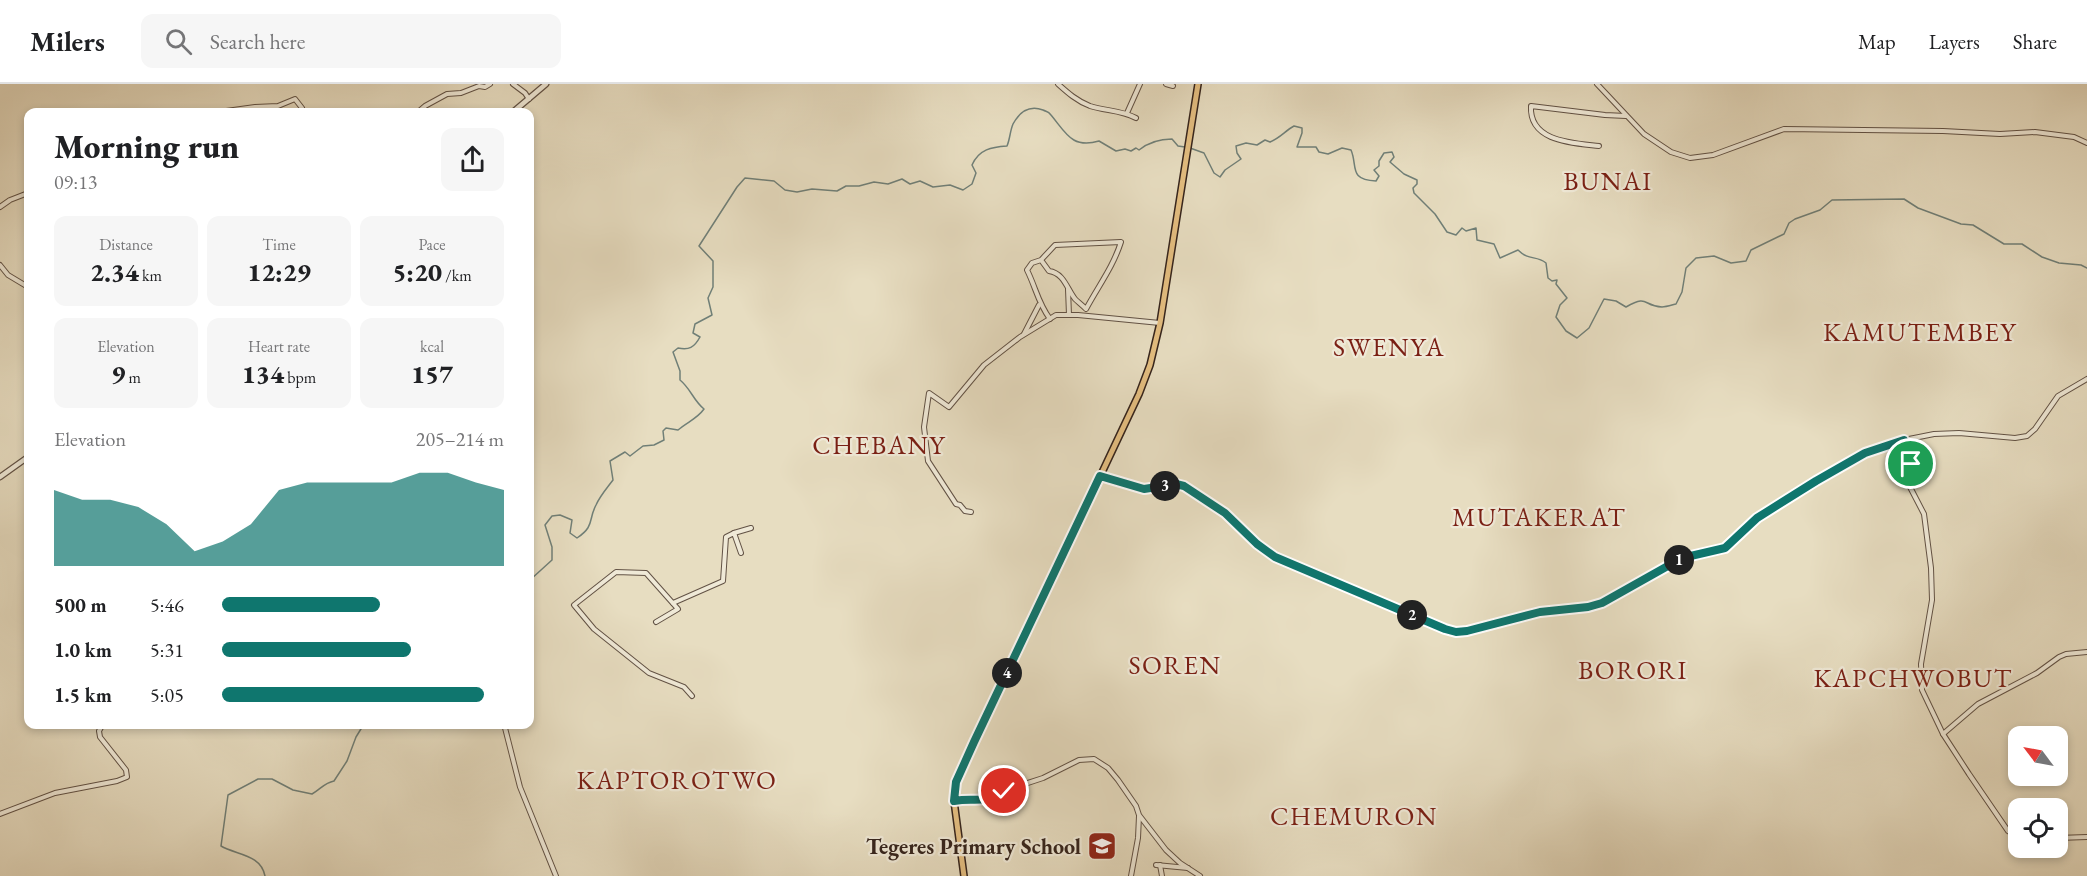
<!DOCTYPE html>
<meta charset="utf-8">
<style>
:root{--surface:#fff;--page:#f6f6f6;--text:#202124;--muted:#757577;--line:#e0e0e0;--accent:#0f766e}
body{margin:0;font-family:"EB Garamond",serif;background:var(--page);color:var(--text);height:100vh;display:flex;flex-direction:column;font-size:22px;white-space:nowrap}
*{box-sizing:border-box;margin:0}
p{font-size:20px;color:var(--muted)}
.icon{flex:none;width:33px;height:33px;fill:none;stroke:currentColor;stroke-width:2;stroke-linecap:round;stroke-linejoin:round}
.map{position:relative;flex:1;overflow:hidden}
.details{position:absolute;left:24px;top:24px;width:510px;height:621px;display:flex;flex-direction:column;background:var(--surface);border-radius:12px;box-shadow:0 3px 9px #0003}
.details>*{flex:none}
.needle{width:39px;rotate:302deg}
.tools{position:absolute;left:2008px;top:642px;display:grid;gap:12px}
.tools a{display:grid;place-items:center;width:60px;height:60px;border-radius:12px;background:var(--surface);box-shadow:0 3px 9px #0003;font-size:30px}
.pin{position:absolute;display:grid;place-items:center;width:51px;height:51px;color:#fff;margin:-26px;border:3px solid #fff;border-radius:50%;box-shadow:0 2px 6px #0007}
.km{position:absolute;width:30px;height:30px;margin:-15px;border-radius:50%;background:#222;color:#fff;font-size:16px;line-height:30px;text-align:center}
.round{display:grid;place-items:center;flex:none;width:63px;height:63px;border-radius:12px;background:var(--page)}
.overview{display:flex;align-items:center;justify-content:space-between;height:102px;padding:0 30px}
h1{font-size:33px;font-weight:800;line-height:45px}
.figures{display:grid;grid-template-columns:repeat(3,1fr);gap:9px;height:102px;padding:6px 30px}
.figures div{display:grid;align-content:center;border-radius:12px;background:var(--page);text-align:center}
.figures b{font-size:26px;font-weight:800}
.figures small{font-size:16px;font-weight:400}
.figures p{font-size:16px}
.chart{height:168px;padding:12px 30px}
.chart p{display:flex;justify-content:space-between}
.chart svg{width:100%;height:108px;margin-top:6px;fill:var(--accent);opacity:.7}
ul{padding:0 30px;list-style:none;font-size:20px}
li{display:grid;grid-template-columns:96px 72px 1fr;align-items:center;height:45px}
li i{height:15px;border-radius:8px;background:var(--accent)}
header{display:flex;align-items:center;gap:36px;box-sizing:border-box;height:84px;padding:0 30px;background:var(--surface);border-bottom:2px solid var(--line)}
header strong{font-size:28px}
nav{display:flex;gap:33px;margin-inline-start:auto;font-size:21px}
.search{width:420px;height:54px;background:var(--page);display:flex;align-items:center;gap:15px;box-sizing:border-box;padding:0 21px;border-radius:12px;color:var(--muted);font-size:22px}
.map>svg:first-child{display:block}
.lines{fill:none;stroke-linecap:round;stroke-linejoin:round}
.stream{stroke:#707f77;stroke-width:1.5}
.minor-casing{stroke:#625245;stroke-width:6}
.tertiary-casing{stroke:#625245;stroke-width:7}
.primary-casing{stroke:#35241c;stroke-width:8}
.minor{stroke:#efe9d7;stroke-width:4}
.tertiary{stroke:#efe9d7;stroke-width:4.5}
.primary{stroke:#e4be80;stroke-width:5}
.route-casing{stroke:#fff;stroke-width:12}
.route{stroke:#0f766e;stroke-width:8}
.labels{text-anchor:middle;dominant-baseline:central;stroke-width:4.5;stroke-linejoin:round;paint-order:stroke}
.poi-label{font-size:22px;font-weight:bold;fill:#35241c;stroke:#efe9d7;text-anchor:end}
.quarter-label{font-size:26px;letter-spacing:1.5px;fill:#7a1f14;stroke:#efe9d7}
</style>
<header>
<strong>Milers</strong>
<div class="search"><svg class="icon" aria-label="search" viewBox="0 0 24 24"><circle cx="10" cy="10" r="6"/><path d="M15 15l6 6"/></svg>Search here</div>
<nav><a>Map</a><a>Layers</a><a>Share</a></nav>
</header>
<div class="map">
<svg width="2087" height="792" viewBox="0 0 2087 792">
<rect width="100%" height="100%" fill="#e7ddc1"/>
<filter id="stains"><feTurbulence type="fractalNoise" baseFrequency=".00333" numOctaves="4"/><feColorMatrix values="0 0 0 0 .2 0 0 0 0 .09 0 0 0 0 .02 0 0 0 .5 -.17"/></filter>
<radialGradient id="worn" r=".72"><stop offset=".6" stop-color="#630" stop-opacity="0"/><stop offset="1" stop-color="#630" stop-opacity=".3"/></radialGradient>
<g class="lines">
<g class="stream">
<path d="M1190 64 1204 69 1214 89 1220 93 1225 86 1241 75 1237 69 1236 62 1246 59 1257 61 1265 56 1270 58C1280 54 1285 47 1294 42L1302 44V49L1297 63H1316L1319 68 1328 70 1342 64 1351 66C1358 82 1348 96 1376 97L1379 92 1374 86 1379 82V77L1384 69 1392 68 1394 73 1390 78 1404 90 1417 96V100L1413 104 1414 109 1435 130 1447 148 1456 151 1462 144 1466 147 1476 144 1477 156 1494 160 1500 174 1518 166C1529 177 1536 171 1546 179L1548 194 1552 197 1557 196 1556 200 1567 214 1560 221 1556 233 1566 247 1577 254 1589 244 1604 215 1616 217 1626 223C1649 210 1642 222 1662 223 1666 223 1672 221 1676 220L1682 208 1686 184 1696 174 1714 172 1731 179 1746 177 1751 166 1784 150 1789 139 1795 135 1820 126 1832 116 1904 115 1918 124 1961 140 1973 141 2004 160H2022L2042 173 2059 179 2081 181 2087 184"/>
<path d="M530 496 552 476V463L545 441 552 432 560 431 572 436 570 449 577 454C595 442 588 436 596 421 600 412 607 404 613 396L610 377 625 368 630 372 643 362 654 361 664 356 663 347 666 344 678 346C687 338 697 335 704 325 693 316 691 305 680 296V287L673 268 678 264C689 266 694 264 700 253L693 249 695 240 712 231 708 214 713 203V177L699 162 737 103 745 94 774 97 785 106 797 108 812 105 837 107 846 102H859L874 98 888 100 902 95 910 100 920 97 933 103 950 101 963 106 972 100 976 89 972 81C979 65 992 63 1007 62 1010 55 1010 47 1013 40 1020 27 1029 21 1043 26 1047 28 1048 27 1051 31 1066 49 1072 65 1099 57L1116 67 1125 65 1131 67 1136 64 1139 66C1149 58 1159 55 1172 55L1178 62 1185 63"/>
<path d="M265 792C261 770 236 771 221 762L228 711 258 695H272L293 706 312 710C321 705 324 699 334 697L347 677 356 653 364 640"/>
</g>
<g class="minor-casing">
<g id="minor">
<polyline points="513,0 525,9 529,15"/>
<path d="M1058 0C1068 9 1077 17 1090 22 1105 27 1121 26 1136 34"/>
<polyline points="1166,0 1173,2"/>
<polyline points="1597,0 1644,50 1671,68 1690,74 1713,71 1784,45 1943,47 2000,50 2035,48 2074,53 2087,59"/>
<polyline points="219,28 255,23 278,22 295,15 302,24"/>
<polyline points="418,28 425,22 447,10 461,9 479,2 485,3 490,0"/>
<polyline points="1127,29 1140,0"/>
<path d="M1599 62C1573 59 1529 58 1531 22L1605 31 1626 32"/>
<polyline points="0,123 10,116 28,109"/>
<path d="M1041 176 1049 187C1064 189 1067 205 1075 215 1078 218 1082 221 1086 225 1099 201 1113 183 1121 158L1055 161 1041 176 1032 179 1027 186C1036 204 1038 219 1050 235"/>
<polyline points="0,181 8,191 28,203"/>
<polyline points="1068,205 1069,231"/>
<polyline points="1024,250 1039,221"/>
<polyline points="1904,356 1911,380 1910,403 1924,430 1931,484 1932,516 1921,580 1922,606 1943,650 1969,690 2008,747 2019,754"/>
<path d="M1100 392 1144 405 1176 400 1184 402 1225 429 1257 460 1275 473 1445 545C1474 553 1520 530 1551 526 1568 523 1586 526 1602 519L1682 474 1725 464 1757 434 1865 369 1904 356 1934 350 1959 349 2015 354 2027 352 2035 345 2058 312 2087 295"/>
<polyline points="971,428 965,427 960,421 956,420 928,377 924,343 929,309 949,323 984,281 1020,253 1056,231 1078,231 1160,239"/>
<polyline points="734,449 751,444"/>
<polyline points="673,519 723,497 726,453 734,449 741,469"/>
<polyline points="656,538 678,525 646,489 616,488 574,521 594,545 649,589 684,603 692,612"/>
<polyline points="504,640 520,703 556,792"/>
<polyline points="1943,650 1978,620 2037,589 2059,573 2066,570 2087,568"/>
<polyline points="954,717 965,715 987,716 1003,707 1043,694 1079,676 1094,675 1108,684 1118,696 1136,722 1139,731 1166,766 1180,779 1200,792"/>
<polyline points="0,730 55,709 117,697 127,693 126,686 100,653 99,647 103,640"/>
<polyline points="2058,754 2087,753"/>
<polyline points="1156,781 1188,784"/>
<polyline points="1160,781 1162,792"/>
<polyline points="1131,792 1138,754 1139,732"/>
</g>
</g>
<g class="tertiary-casing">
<g id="tertiary">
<polyline points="513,28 546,0"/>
<polyline points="0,393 28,373"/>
</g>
</g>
<g class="primary-casing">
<polyline id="primary" points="964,792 954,717 956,698 1139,310 1150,281 1160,239 1198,0"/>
</g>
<use href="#minor" class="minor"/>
<use href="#tertiary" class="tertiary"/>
<use href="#primary" class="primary"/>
</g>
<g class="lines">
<g class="route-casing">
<path id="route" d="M1004 707C980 721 977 713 954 717L956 698 974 658 1100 392 1144 405 1176 400 1184 402 1225 429 1257 460 1275 473 1445 545 1456 548 1467 547 1540 528 1588 523 1602 519 1682 474 1725 464 1757 434 1816 397 1865 369 1904 356 1911 380"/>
</g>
<use href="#route" class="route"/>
</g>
<defs>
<g id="school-square" transform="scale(1.5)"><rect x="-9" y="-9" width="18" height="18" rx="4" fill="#8f2418" stroke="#efe9d7"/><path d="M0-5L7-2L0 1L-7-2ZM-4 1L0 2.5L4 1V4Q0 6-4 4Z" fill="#fff"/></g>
</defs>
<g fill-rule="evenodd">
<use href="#school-square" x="1102" y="762"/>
</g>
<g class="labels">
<g class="poi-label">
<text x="1081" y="762">Tegeres Primary School</text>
</g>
<g class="quarter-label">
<text x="1608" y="97">BUNAI</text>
<text x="1920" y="248">KAMUTEMBEY</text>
<text x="1389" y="263">SWENYA</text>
<text x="879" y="361">CHEBANY</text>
<text x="1539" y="433">MUTAKERAT</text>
<text x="1175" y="581">SOREN</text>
<text x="1633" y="586">BORORI</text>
<text x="1913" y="594">KAPCHWOBUT</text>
<text x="677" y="696">KAPTOROTWO</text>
<text x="1354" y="732">CHEMURON</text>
</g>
</g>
<rect width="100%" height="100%" filter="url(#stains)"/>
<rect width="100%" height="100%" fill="url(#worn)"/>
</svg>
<div class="tools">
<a><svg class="needle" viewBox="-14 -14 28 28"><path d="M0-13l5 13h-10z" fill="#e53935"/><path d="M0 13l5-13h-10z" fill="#757577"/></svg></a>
<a><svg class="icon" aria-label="locate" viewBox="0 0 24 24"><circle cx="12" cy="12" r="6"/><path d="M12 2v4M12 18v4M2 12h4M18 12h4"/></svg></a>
</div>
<div class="pin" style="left:1911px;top:380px;background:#1e9e55"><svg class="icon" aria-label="arrive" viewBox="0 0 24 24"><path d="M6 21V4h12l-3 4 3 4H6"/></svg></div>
<div class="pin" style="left:1004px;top:707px;background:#d93025"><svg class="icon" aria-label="check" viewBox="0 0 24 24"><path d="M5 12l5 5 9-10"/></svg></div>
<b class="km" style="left:1679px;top:476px">1</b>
<b class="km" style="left:1412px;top:531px">2</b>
<b class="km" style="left:1165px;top:402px">3</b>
<b class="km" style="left:1007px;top:589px">4</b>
<section class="details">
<div class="overview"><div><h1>Morning run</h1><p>09:13</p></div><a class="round"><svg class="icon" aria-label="share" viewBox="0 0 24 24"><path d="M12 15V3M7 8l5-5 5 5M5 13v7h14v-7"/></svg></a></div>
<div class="figures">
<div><p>Distance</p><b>2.34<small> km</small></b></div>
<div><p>Time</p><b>12:29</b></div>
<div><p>Pace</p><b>5:20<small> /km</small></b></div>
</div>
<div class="figures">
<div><p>Elevation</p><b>9<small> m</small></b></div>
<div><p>Heart rate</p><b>134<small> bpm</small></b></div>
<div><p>kcal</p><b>157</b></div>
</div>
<div class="chart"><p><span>Elevation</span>205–214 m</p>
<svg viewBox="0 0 160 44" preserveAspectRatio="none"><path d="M0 44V13L10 17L20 17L30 20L40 27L50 38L60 34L70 27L80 13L90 10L100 10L110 10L120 10L130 6L140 6L150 10L160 13V44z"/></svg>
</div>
<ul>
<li><b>500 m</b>5:46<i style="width:56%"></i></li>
<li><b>1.0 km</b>5:31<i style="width:67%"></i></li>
<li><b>1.5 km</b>5:05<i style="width:93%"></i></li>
</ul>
</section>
</div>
